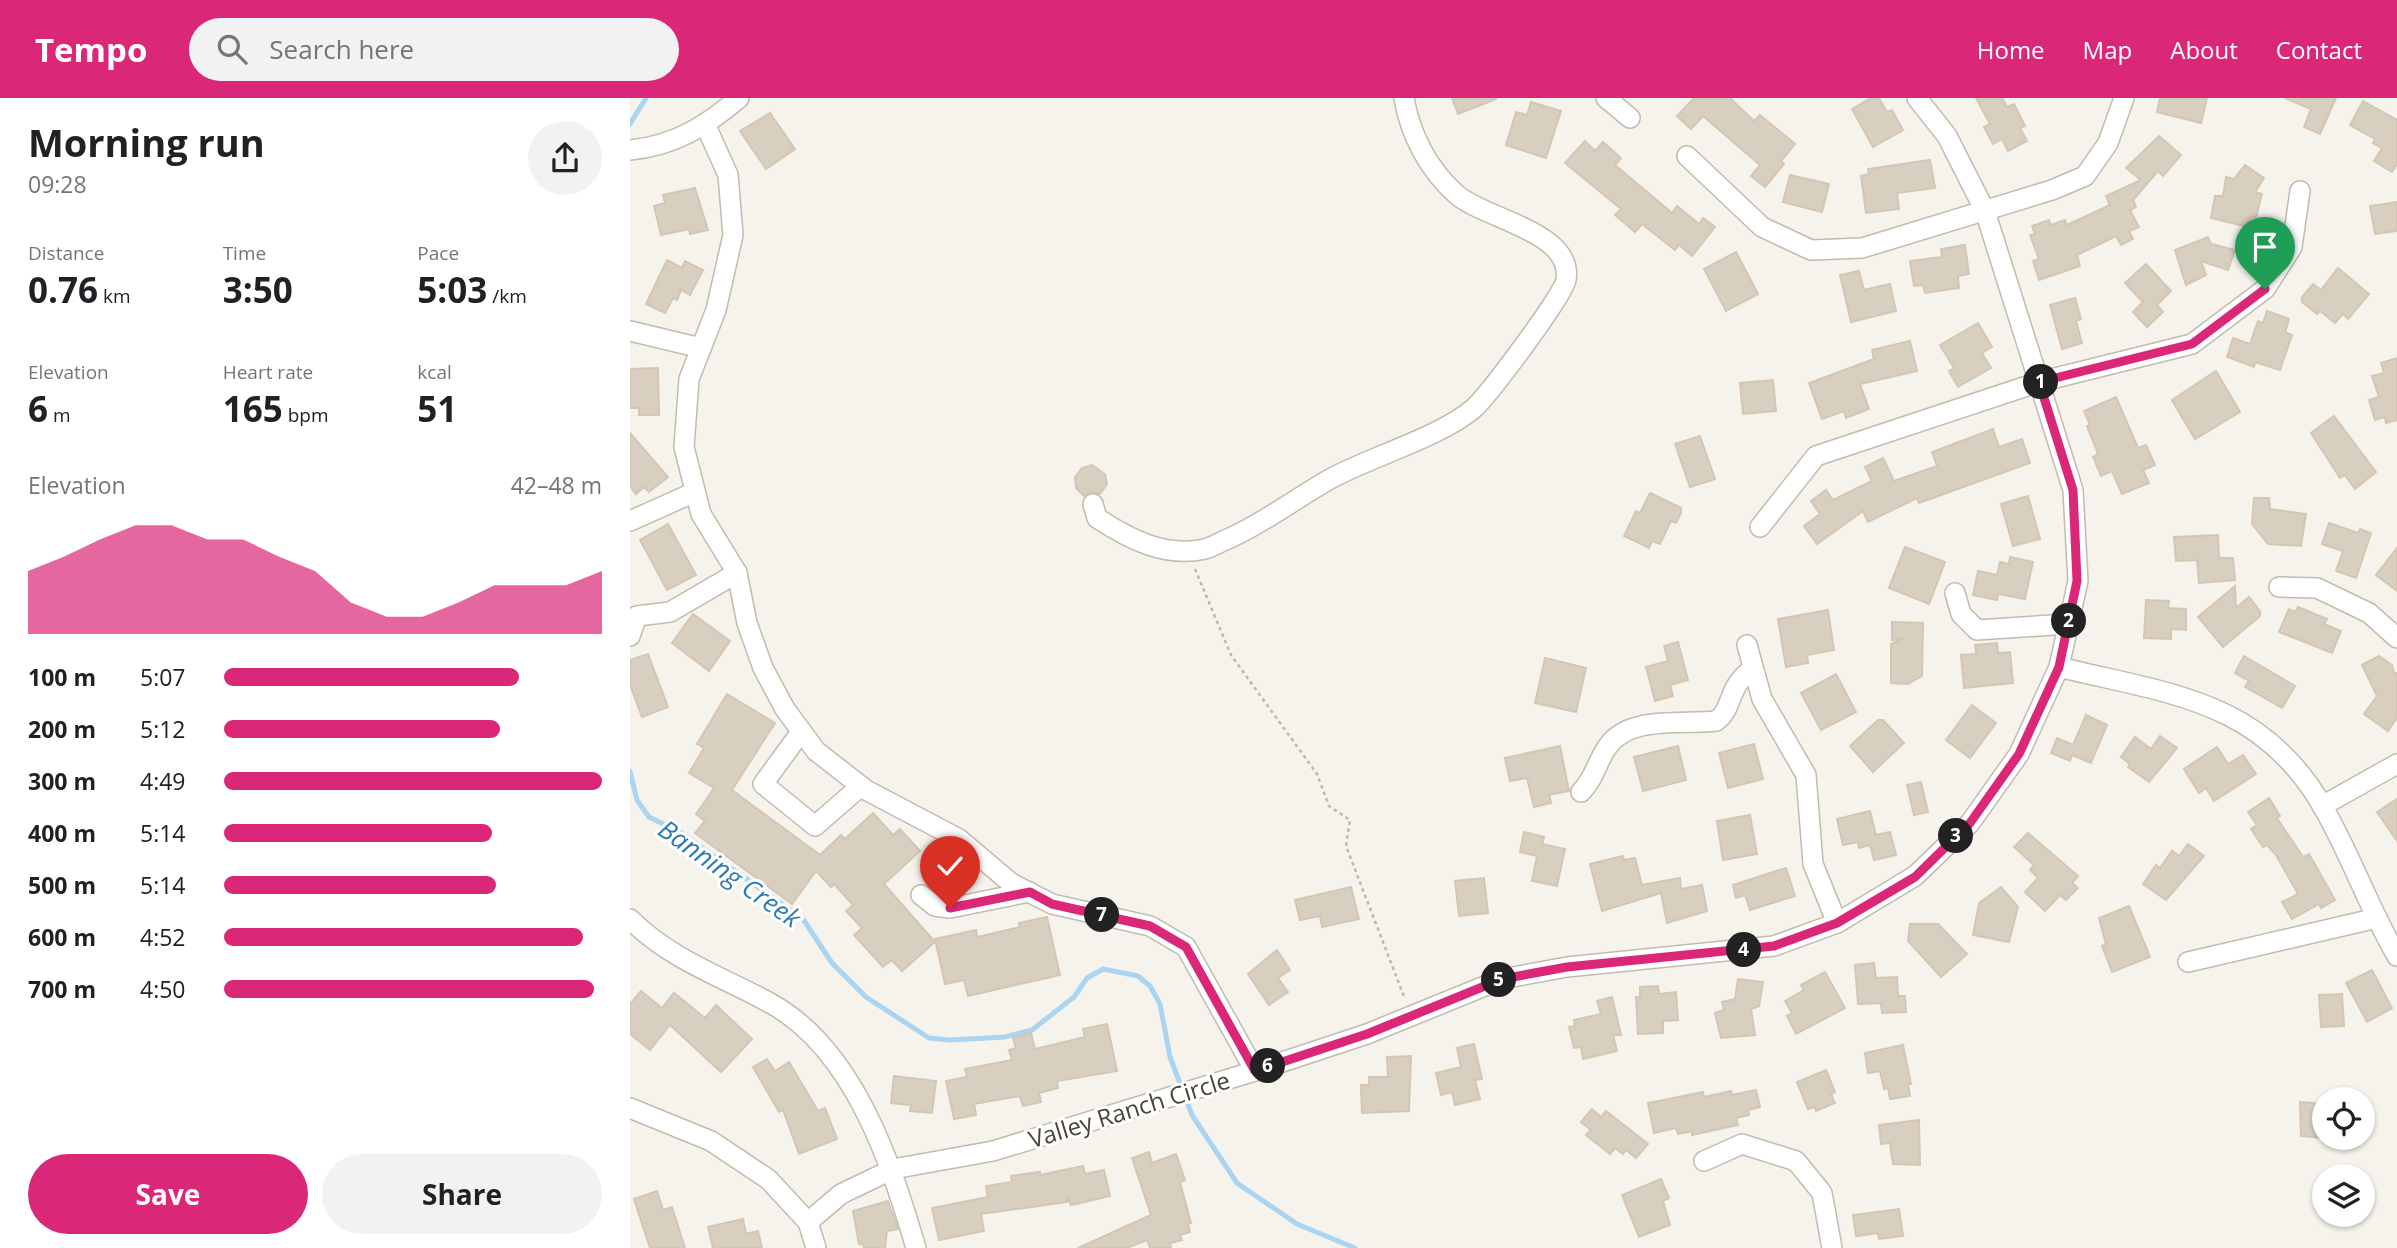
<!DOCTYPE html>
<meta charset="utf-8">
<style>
:root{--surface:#fff;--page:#f2f2f2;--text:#202124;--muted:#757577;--accent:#db2777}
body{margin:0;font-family:"Open Sans",sans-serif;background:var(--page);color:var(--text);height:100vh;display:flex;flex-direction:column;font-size:26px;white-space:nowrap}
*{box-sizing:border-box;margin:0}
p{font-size:23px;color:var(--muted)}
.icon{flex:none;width:38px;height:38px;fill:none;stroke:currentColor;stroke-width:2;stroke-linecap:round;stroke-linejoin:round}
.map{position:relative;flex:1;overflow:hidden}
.details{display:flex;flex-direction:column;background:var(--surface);width:630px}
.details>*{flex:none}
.buttons{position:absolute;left:1682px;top:989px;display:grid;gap:14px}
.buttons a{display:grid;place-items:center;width:63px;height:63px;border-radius:50%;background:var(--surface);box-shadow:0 2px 5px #0004;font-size:35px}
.pin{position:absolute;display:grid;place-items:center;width:60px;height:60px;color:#fff;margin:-72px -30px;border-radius:50% 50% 50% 0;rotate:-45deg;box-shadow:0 0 7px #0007}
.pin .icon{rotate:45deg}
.km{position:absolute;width:35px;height:35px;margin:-18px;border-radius:50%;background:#222;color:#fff;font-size:19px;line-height:35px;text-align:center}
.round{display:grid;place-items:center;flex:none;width:74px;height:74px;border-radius:37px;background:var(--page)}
.head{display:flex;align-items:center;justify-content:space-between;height:119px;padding:0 28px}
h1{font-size:38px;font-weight:700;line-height:52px}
.stats{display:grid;grid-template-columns:repeat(3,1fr);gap:10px;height:119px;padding:7px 28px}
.stats div{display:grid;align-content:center}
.stats b{font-size:35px;font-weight:700}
.stats small{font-size:19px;font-weight:400}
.stats p{font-size:19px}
.chart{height:196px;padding:14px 28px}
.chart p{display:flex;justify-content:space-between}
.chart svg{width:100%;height:126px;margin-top:7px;fill:var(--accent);opacity:.7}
.cta{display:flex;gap:14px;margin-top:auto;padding:14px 28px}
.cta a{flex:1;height:80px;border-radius:42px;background:var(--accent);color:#fff;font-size:28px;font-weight:700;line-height:80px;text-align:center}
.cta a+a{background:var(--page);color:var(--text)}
ul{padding:0 28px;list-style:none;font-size:23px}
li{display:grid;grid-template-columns:112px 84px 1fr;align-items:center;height:52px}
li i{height:18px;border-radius:9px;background:var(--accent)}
header{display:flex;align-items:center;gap:42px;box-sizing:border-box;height:98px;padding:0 35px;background:var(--accent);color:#fff}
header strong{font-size:33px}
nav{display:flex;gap:38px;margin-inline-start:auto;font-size:24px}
.search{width:490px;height:63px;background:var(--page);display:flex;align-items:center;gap:18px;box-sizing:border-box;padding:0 24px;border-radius:38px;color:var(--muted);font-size:26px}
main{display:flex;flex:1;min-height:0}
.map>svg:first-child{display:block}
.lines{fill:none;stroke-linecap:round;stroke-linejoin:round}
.stream{stroke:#a9d4f2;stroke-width:5}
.building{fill:#d8cfc1;stroke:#d3c7b4;stroke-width:2}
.minor-casing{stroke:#c2bbae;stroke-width:22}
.path{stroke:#c4b79f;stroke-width:2.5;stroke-dasharray:3.5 3.5;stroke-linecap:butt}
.minor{stroke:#fff;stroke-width:19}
.route-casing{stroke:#fff;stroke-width:14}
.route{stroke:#db2777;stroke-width:9}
.labels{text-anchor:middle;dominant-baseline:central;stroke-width:6;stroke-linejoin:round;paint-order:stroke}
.street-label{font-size:24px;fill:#4b4439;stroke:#fff}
.water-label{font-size:26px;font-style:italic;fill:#2e7ab2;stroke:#fff}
</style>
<header>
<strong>Tempo</strong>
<div class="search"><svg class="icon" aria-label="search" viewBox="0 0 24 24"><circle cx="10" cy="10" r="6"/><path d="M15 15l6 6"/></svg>Search here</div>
<nav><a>Home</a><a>Map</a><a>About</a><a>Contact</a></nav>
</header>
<main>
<section class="details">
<div class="head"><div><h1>Morning run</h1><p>09:28</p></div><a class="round"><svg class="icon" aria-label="share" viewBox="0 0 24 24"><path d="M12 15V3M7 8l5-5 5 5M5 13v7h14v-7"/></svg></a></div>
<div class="stats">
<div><p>Distance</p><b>0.76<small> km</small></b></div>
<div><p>Time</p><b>3:50</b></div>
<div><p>Pace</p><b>5:03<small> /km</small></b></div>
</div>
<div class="stats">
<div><p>Elevation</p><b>6<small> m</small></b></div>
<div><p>Heart rate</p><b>165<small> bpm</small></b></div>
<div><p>kcal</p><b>51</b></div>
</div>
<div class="chart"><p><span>Elevation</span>42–48 m</p>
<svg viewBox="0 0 160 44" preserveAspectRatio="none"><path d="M0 44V22L10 17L20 11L30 6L40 6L50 11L60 11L70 17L80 22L90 33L100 38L110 38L120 33L130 27L140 27L150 27L160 22V44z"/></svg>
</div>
<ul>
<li><b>100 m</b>5:07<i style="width:78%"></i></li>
<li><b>200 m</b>5:12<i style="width:73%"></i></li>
<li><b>300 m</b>4:49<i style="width:100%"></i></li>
<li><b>400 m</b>5:14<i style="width:71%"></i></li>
<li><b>500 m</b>5:14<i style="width:72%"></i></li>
<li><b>600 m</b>4:52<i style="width:95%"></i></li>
<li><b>700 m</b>4:50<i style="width:98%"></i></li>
</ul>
<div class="cta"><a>Save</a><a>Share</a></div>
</section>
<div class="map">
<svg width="1767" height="1150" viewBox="0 0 1767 1150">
<rect width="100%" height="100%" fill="#f6f3ec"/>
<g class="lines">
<g class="stream">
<polyline points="0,26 16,0"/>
<polyline points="0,673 7,702 19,719 50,734 173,821 202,865 236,899 299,940 320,942 375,939 402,932 444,899 457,880 473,871 508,878 520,888 530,906 540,959 562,1017 607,1085 667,1126 725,1150"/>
</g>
</g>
<g class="building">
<polygon points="822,0 866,0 866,1 828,16"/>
<polygon points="1064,0 1100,0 1124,23 1130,17 1165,46 1151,63 1154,66 1135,89 1121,78 1130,67 1073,18 1061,31 1047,18"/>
<polygon points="1241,0 1249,0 1257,14 1262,12 1273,32 1243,49 1222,11"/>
<polygon points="1346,0 1372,0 1377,9 1384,6 1395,28 1390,30 1397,43 1378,53 1372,41 1363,46 1354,29 1360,26"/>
<polygon points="1530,0 1577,0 1571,25 1527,14"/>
<polygon points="1655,0 1706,0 1690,36 1674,29 1681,11"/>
<polygon points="1733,3 1767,22 1767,66 1762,74 1744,63 1752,50 1743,45 1745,41 1720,27"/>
<polygon points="901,4 931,13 916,60 876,47 886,14 897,17"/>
<polygon points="140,15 165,51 136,71 110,33"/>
<polygon points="1529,38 1551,57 1533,78 1528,73 1503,102 1506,109 1500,112 1509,129 1499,133 1503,141 1491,147 1486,138 1447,157 1450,168 1409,182 1403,163 1409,161 1400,137 1405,136 1402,128 1419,122 1421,127 1435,122 1437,127 1480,107 1476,98 1511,82 1496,70"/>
<polygon points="955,43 965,53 973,44 991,60 985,67 1042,115 1047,108 1069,126 1073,120 1085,129 1062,158 1049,147 1045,152 1012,126 1005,134 985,117 991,111 935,65"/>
<polygon points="1300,62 1305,90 1267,95 1269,111 1236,115 1231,78 1239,76 1238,71"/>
<polygon points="1615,67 1634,80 1625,94 1632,96 1626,119 1621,119 1618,129 1581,120 1585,98 1593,98 1596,79 1604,81"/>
<polygon points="1160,77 1199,86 1192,114 1153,104"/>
<polygon points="65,90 78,132 60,136 59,131 31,137 24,108 35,105 33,97"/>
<polygon points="1767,104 1767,133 1745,136 1740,108"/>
<polygon points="1578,139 1581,146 1605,152 1598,172 1571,163 1576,177 1556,187 1545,152"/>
<polygon points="1335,147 1339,176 1328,178 1329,190 1295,195 1293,187 1284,188 1280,163 1312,159 1311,151"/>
<polygon points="1106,154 1128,196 1096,213 1074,171"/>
<polygon points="37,162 52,170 55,163 73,172 60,197 51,192 47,202 43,200 35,215 16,206"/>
<polygon points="1516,166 1541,193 1527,207 1533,214 1517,229 1503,214 1513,204 1495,185"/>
<polygon points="1708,170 1739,196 1718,221 1713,216 1705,225 1690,213 1687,216 1672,204 1672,199 1683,186 1691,192"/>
<polygon points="1229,173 1234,192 1260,186 1266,213 1221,224 1210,177"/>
<polygon points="1445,200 1451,221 1446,223 1452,245 1432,251 1420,207"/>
<polygon points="1637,213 1659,221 1655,234 1662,237 1650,272 1625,264 1624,269 1597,259 1603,240 1620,246 1628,223 1633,225"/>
<polygon points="1348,225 1362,249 1352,255 1361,270 1328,289 1319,273 1324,270 1310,247"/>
<polygon points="1280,243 1287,273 1230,286 1239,311 1216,320 1214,313 1192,321 1179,285 1244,261 1242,252"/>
<polygon points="1767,260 1767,322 1756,325 1755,319 1745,322 1739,302 1749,299 1742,278 1754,275 1751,265"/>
<polygon points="28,270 29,317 9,317 9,310 0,310 0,271"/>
<polygon points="1586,273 1610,314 1565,341 1542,302"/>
<polygon points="1143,282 1146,313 1113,316 1110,285"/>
<polygon points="1486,299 1508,350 1516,347 1525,367 1513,372 1519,385 1492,396 1482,373 1471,378 1463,359 1468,356 1457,328 1460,327 1454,313"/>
<polygon points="1704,318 1746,374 1725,391 1715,377 1710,380 1681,335"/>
<polygon points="1363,331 1369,349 1392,341 1400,365 1289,405 1287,400 1238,424 1233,413 1187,446 1174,428 1190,416 1181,403 1196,392 1203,402 1242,383 1235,369 1253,360 1264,383 1307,368 1302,354"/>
<polygon points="0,335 38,379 19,394 14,389 6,396 0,388"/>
<polygon points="1070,338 1085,381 1060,389 1045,346"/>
<polygon points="462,367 475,376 477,386 470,396 460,394 454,398 446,390 445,379 452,370"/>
<polygon points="1020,395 1051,410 1051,415 1046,425 1041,423 1030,446 1022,443 1019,450 994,438 1006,413 1010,415"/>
<polygon points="1398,398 1410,441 1383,448 1371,406"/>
<polygon points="1624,400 1639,400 1640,411 1676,416 1671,448 1638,446 1622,426"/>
<polygon points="1699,425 1728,435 1730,431 1741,435 1726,480 1706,473 1713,453 1692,446"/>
<polygon points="38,426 66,477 37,492 10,442"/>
<polygon points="1588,437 1589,460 1603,460 1605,482 1569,485 1567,462 1546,463 1544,439"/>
<polygon points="1275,449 1315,464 1299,506 1259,490"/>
<polygon points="1767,450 1767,493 1746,477"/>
<polygon points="1380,459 1403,464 1395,501 1368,496 1367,502 1343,497 1348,473 1367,477 1370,464 1379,466"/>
<polygon points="1605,488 1606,510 1619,499 1630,513 1630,518 1593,549 1568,519"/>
<polygon points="1516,502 1539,503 1538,510 1556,511 1556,532 1541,531 1541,541 1514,540"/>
<polygon points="1668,509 1697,521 1694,526 1711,533 1702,555 1649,534 1659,511 1665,514"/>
<polygon points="1198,512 1204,552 1177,557 1178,565 1156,569 1148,521"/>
<polygon points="63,516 100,543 79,573 42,545"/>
<polygon points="1262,524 1293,525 1292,578 1278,586 1261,585 1261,546 1274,540 1262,542"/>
<polygon points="1048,544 1058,582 1040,587 1043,598 1025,603 1016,569 1038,563 1034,548"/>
<polygon points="1367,545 1368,555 1380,554 1383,585 1334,590 1331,557 1346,556 1345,547"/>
<polygon points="18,556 38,609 12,619 0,587 0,562"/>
<polygon points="1614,558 1665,588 1652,610 1615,589 1619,583 1605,575"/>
<polygon points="1749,558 1762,567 1764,575 1767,575 1767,620 1758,633 1734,616 1747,598 1732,567"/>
<polygon points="915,560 956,570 946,614 905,605"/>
<polygon points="1206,576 1226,614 1191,632 1171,595"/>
<polygon points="97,596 145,625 102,692 190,757 211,737 215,741 243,715 263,737 270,731 290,753 254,786 305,844 272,873 262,862 253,869 224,837 232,830 216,813 223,807 204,786 201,789 186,773 162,806 65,735 75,723 66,716 84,690 59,675 74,650 67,646"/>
<polygon points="1342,607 1366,625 1340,660 1316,642"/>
<polygon points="1456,617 1477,627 1461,665 1442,657 1440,663 1421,655 1427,640 1443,647"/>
<polygon points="1248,622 1253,622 1274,645 1243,674 1220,648"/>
<polygon points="1530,638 1547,650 1519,684 1498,669 1500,666 1491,659 1505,639 1521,651"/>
<polygon points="1124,646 1133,681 1098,690 1089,655"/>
<polygon points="930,648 939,693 919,697 921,705 904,709 897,680 880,683 875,660"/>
<polygon points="1048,648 1056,682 1013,693 1004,659"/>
<polygon points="1587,649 1598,666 1613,657 1626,676 1584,703 1576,690 1569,695 1554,671"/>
<polygon points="1291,684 1298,714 1284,717 1277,687"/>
<polygon points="1639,700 1650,718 1647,720 1673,759 1679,756 1705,802 1691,810 1689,806 1662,821 1652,804 1668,796 1646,757 1637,747 1633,749 1621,731 1627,727 1618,714"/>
<polygon points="1767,701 1767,743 1747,714"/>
<polygon points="1240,713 1246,737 1260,734 1266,757 1244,762 1240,747 1229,750 1228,744 1213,747 1207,721"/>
<polygon points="1120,717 1127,756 1093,762 1087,723"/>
<polygon points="894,734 914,739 912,746 935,751 927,788 902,783 907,758 890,754"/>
<polygon points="1398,735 1448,778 1442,785 1448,790 1436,802 1430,797 1415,813 1395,794 1408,780 1400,772 1404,767 1384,749"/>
<polygon points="1558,746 1574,758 1536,802 1513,786 1526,767 1530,770 1542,753 1549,758"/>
<polygon points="993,758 994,762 1005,760 1012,787 1050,780 1051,791 1072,787 1077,813 1037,825 1031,795 972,813 960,766"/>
<polygon points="1156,770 1165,798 1120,812 1115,797 1106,800 1103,787"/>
<polygon points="854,780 858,815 829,818 825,783"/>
<polygon points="721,789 729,821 692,829 690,818 670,822 665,802"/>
<polygon points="1371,789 1388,809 1379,844 1343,837 1349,805"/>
<polygon points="1499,808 1520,859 1482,874 1472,848 1476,846 1469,820"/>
<polygon points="417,819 430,877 338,898 334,882 315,886 305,841 346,832 347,839 390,829 389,825"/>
<polygon points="1280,826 1308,826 1337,856 1311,879 1278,843"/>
<polygon points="647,852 660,872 648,880 658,894 639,907 618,876"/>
<polygon points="1244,865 1246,880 1267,879 1268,898 1275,898 1276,914 1252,915 1251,905 1228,906 1225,867"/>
<polygon points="1742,872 1762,910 1737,924 1716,885"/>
<polygon points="1195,874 1215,910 1166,936 1157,918 1162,915 1155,903 1174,892 1171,887"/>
<polygon points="1108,881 1133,884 1129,908 1121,911 1125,937 1091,940 1085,915 1094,912 1092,904 1105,901"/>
<polygon points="1028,888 1029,896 1046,894 1048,922 1033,923 1033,935 1008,936 1006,899 1010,899 1010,889"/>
<polygon points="11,893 32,910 44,895 75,920 86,907 122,941 91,974 40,927 20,952 0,936 0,906"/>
<polygon points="1712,896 1714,928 1691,929 1689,897"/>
<polygon points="982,899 991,937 983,937 987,953 953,961 951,949 944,950 939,929 945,928 944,922 971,916 967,903"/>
<polygon points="477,926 487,973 427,983 428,990 409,995 411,1004 393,1008 390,998 344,1006 346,1017 324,1021 316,983 337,979 335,971 382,962 379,952 386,950 383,940 401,935 405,951 455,939 453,931"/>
<polygon points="844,946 852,981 845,982 850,1001 825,1007 822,994 811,997 806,975 831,969 827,950"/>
<polygon points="1273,947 1281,986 1278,986 1280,998 1260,1001 1258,990 1254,991 1250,973 1238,975 1235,955"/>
<polygon points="781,958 779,1013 732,1015 731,987 739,987 739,979 758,979 757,959"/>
<polygon points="137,961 145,973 159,964 188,1013 195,1010 207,1041 169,1056 153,1012 149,1014 123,969"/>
<polygon points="1196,972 1205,994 1201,996 1205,1005 1186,1013 1185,1009 1178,1011 1167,984"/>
<polygon points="264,978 306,983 302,1015 280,1013 281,1007 261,1005"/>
<polygon points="1126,992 1130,1009 1118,1012 1119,1017 1106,1020 1108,1027 1062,1037 1062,1033 1048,1036 1046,1030 1024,1035 1018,1005 1073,994 1074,999 1101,993 1102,997"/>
<polygon points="1670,1004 1694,1006 1694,1040 1671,1038"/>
<polygon points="962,1011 971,1019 976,1013 1018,1046 1006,1060 996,1052 993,1056 985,1050 980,1056 956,1037 961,1032 951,1024"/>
<polygon points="1289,1022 1290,1067 1263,1066 1260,1045 1251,1046 1249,1027"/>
<polygon points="519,1054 522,1065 546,1056 555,1082 550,1084 561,1125 558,1126 560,1134 550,1137 552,1142 540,1145 541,1150 520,1150 517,1142 497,1150 448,1150 521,1117 502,1060"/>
<polygon points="453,1068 455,1076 474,1072 480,1098 441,1107 437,1098 437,1104 351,1116 354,1133 309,1142 302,1110 358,1099 356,1088 382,1084 381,1078 410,1074 410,1077"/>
<polygon points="1031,1081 1039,1100 1033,1103 1040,1127 1009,1139 992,1097"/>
<polygon points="27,1093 33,1112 42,1109 55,1150 20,1150 4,1101"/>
<polygon points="258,1103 268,1131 257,1133 255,1150 234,1150 233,1146 229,1146 223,1113"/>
<polygon points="1269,1111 1273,1138 1249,1141 1248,1135 1226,1138 1223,1117"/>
<polygon points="113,1121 116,1136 128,1133 132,1150 83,1150 78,1129"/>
</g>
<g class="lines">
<g class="minor-casing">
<g id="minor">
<polyline points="976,0 1000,20"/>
<polyline points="76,28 98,77 103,137 86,212 59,281 54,349 71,416 107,475 117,525 133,570 155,611 186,653 236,692 329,741 381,785 422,806 520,828 556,849 625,973"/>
<path d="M0 52C44 48 76 28 109 0"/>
<polyline points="1057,58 1132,129 1181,152 1232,150 1422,92 1455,78 1478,45 1494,0"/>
<polyline points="0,233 71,250"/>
<path d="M463 406 467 420C499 441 535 460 575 451 583 449 592 443 600 440 637 423 665 401 700 381 740 359 810 339 843 311 858 298 933 198 936 182 944 133 853 121 826 96 798 71 780 36 774 0"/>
<polyline points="0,423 65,394"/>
<polyline points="1130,429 1186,358 1409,284 1562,246 1635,191 1662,149 1670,93"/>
<polyline points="1649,489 1687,490 1739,515 1767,540"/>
<polyline points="1325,495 1331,516 1347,532 1438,526"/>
<polyline points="0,538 7,518 40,514 107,475"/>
<polyline points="1117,547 1132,601 1176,677 1183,766 1207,825"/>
<path d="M1429 569C1538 596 1631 601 1693 709 1721 757 1739 811 1767 858"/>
<polyline points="171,634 133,686 185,728 231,688"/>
<path d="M951 694C965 680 967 663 978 648 1000 617 1053 627 1086 623 1104 611 1097 587 1123 571"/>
<polyline points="1692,708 1767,666"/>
<polyline points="291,797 305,808 320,810 399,794"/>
<path d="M0 821C41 862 91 878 140 905 224 951 261 1065 286 1150"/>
<polyline points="1558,864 1747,820"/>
<polyline points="0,1010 81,1043 138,1081 178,1124 186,1150"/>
<polyline points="1074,1063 1112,1046 1166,1063 1192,1095 1202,1150"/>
<polyline points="178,1124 211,1096 263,1071 363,1053 625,973 737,936 872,881 937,869 1144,848 1207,825 1285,778 1340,725 1389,656 1429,569 1448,483 1443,392 1355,113 1317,38 1287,0"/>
</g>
</g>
<polyline class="path" points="565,471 601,557 687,676 699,708 720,722 716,748 775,901"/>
<use href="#minor" class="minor"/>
</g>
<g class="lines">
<g class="route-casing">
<polyline id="route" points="320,810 400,794 422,806 520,828 556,849 625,973 737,936 872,881 937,869 1144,848 1207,825 1285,779 1340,725 1389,656 1429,569 1447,483 1443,392 1409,284 1562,246 1635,191"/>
</g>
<use href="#route" class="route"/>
</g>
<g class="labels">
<g class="street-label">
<text transform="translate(499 1011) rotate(-17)">Valley Ranch Circle</text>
</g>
<g class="water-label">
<text transform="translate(100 775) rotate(35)">Banning Creek</text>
</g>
</g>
</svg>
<div class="buttons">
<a><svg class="icon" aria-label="locate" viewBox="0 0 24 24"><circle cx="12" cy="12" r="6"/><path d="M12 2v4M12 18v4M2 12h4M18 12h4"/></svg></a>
<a><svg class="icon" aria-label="layers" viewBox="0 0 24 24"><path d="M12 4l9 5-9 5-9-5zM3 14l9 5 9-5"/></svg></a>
</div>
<div class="pin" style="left:1635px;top:191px;background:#1e9e55"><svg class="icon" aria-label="arrive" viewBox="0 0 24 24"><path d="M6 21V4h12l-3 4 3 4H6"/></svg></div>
<div class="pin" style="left:320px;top:810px;background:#d93025"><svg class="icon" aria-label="check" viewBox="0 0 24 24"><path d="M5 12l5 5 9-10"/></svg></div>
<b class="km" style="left:1411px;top:284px">1</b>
<b class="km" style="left:1439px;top:523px">2</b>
<b class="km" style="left:1326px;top:738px">3</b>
<b class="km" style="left:1114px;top:852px">4</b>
<b class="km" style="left:869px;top:882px">5</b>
<b class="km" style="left:638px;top:968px">6</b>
<b class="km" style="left:472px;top:817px">7</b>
</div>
</main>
